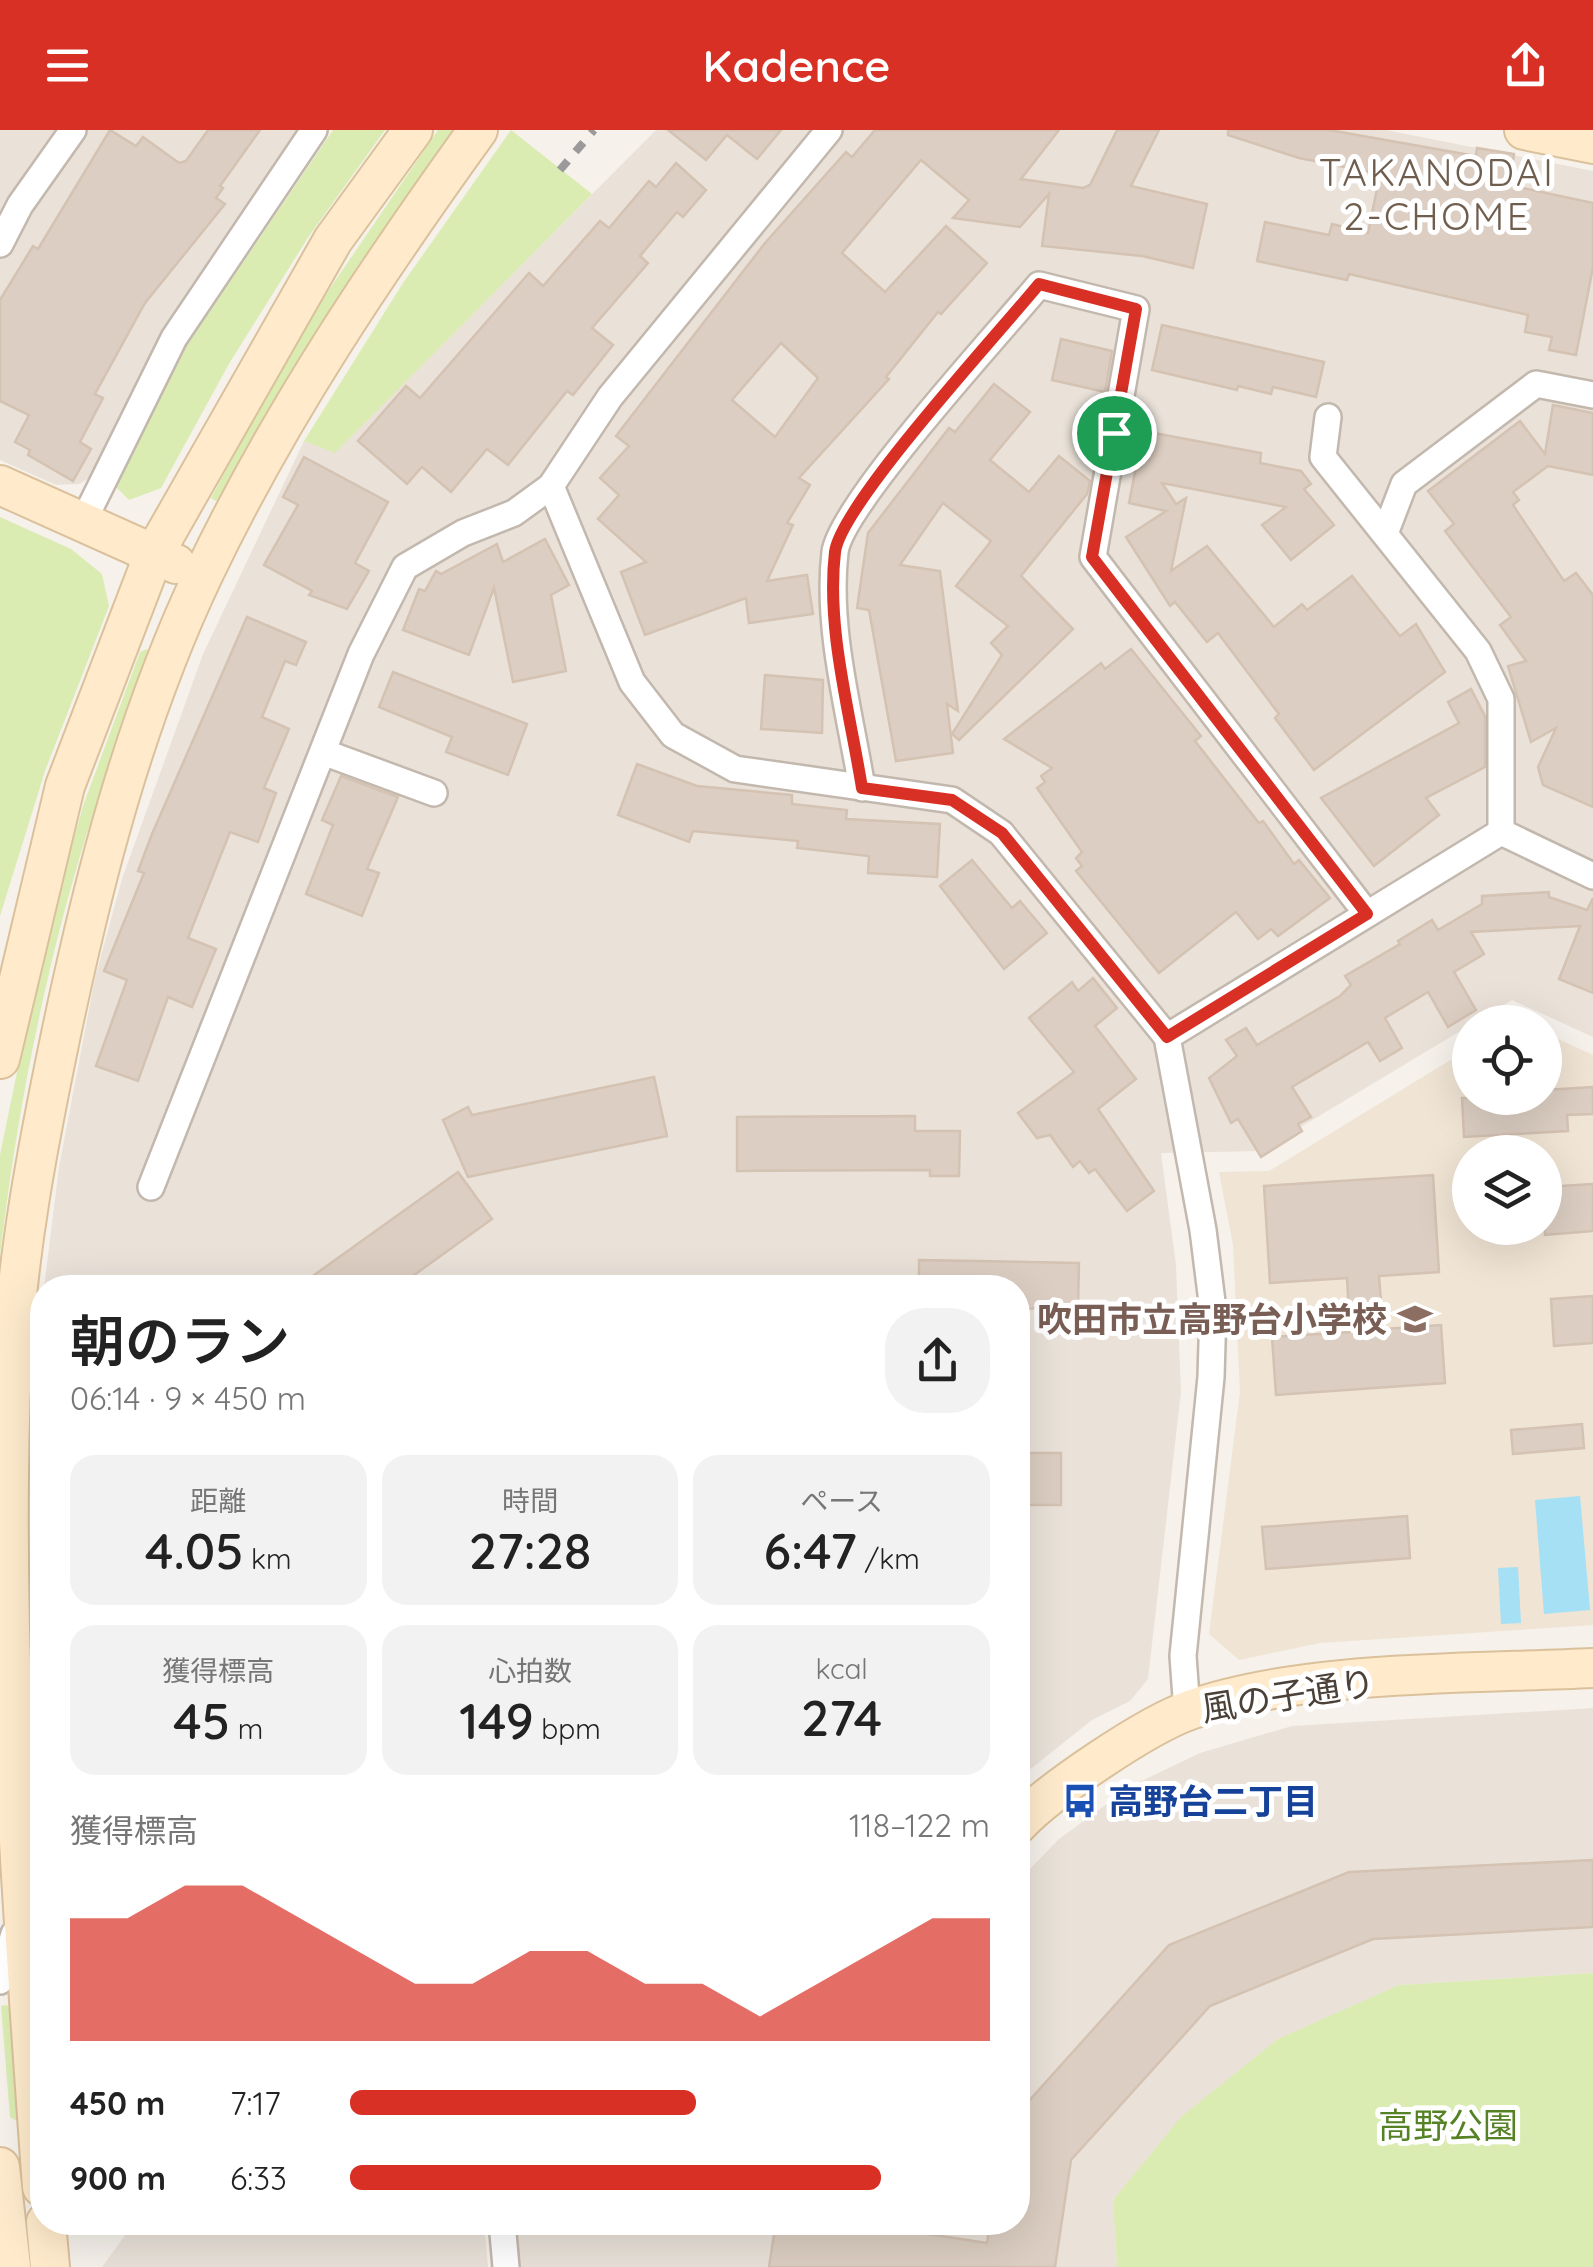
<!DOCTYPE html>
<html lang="ja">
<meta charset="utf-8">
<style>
:root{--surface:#fff;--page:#f2f2f2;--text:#222;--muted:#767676;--accent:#d93025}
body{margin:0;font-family:Quicksand,"Noto Sans JP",sans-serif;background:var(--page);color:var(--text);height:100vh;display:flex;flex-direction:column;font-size:38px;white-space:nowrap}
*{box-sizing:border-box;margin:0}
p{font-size:32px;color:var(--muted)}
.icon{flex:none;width:55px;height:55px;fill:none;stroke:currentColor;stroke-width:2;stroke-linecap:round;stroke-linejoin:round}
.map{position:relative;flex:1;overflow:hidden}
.drawer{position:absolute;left:30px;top:1145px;width:1000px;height:960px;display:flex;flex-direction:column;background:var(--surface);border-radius:40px;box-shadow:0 10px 40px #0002}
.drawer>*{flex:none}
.fabs{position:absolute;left:1452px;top:875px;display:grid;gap:20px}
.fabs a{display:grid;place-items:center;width:110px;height:110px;border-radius:50%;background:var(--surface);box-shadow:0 10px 40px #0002;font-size:50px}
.pin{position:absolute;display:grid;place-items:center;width:85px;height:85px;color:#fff;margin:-42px;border:5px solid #fff;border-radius:50%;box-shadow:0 2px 10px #0007}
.round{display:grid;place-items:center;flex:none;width:105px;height:105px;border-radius:40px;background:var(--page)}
.headline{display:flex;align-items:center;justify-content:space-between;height:170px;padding:0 40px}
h1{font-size:55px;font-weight:600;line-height:75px}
.stats{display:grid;grid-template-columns:repeat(3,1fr);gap:15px;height:170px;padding:10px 40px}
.stats div{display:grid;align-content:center;border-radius:25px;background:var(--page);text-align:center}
.stats b{font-size:50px;font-weight:600}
.stats small{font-size:28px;font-weight:400}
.stats p{font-size:28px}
.chart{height:280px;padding:20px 40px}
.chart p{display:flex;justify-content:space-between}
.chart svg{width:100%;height:180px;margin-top:10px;fill:var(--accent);opacity:.7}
ul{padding:0 40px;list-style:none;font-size:32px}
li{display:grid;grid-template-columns:160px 120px 1fr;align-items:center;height:75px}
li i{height:25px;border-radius:12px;background:var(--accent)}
header{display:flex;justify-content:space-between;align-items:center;height:130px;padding:0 40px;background:var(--accent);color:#fff;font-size:45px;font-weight:600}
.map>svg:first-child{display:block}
.residential{fill:#eae2d9}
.education{fill:#f0e4d4;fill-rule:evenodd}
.green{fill:#daecb2}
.water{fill:#a5e0f5}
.building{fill:#dccec2;stroke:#d4c2b2;stroke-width:2.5;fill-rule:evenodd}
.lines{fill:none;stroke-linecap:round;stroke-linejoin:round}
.street-casing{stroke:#c3b8ad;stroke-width:30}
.secondary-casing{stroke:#dbc19b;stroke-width:42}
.street{stroke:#fff;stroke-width:25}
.secondary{stroke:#ffebcc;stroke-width:38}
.rail{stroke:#9a9a9a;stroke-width:8;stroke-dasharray:12 12;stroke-linecap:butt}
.route-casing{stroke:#fff;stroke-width:20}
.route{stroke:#d93025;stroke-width:12}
.labels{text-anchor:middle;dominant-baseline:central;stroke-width:10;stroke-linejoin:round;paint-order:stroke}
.education-label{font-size:35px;font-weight:bold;fill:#785e54;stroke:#fff;text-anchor:end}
.street-label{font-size:35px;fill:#4b4138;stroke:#fff}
.transit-label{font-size:35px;font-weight:bold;fill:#164399;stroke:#fff;text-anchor:start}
.park-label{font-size:35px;fill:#568226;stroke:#fff}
.neighbourhood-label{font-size:38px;letter-spacing:2.5px;fill:#6f5d4e;stroke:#fff}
</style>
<header><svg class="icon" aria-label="menu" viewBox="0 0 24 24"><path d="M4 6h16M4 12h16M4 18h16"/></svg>Kadence<svg class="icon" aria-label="share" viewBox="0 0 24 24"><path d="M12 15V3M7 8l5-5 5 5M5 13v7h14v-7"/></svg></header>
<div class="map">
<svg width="1593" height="2137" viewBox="0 0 1593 2137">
<rect width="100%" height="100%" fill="#f6f1eb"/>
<g class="residential">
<polygon points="0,0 311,0 169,202 91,347 79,354 56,355 0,330"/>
<polygon points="656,0 1386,0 1593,41 1593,907 1512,870 1261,1021 1161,1023 1176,1135 1181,1262 1148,1549 1130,1571 1092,1590 1018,1649 1018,1158 44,1158 59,1037 95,848 122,749 203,524 304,311 335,322"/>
<polygon points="42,1166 42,1577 32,1436"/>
<polygon points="1593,1578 1593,1843 1399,1855 1113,2069 1117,2137 516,2137 517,2093 1018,2092 1018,1751 1059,1709 1133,1655 1200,1623 1292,1596"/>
<polygon points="484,2093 488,2137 102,2137 134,2093"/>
</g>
<path class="education" d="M1545 903 1593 925V1495L1320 1513 1239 1530 1209 1504 1240 1262 1233 1115 1219 1042 1269 1041 1470 918V968H1545ZM1470 1022H1545V1098H1470Z"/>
<g class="green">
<polygon points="333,0 385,0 309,106 230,232 161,358 129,370 116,357 187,215"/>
<polygon points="438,0 454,0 357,137 220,373 211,368 301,201"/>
<polygon points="511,0 592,64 335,323 304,311 403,153"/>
<polygon points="0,387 71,419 102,444 109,476 45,641 0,786"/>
<path d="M147 519 151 526C129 586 105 646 86 706 44 843 17 983 0 1125V1025L40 830 83 676 140 522Z"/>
<polygon points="1593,1843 1593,2137 1117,2137 1113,2070 1181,1987 1278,1909 1399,1855"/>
<polygon points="6,1875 14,1878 19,1992 10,1987 1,1876"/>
</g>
<g class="water">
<polygon points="1580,1366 1590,1480 1544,1484 1535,1370"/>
<polygon points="1518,1437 1521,1493 1501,1494 1498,1438"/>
</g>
<g class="building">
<polygon points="110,0 136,16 143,7 179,33 186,31 208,0 260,0 220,56 223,58 216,68 225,74 145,173 95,264 103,268 80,312 91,319 73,351 28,325 30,320 15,312 29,285 0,271 0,170 33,116 38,119"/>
<polygon points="668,0 781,0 757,29 727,5 706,30"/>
<path d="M875 0H1059L1021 49 1083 58 1090 55 1117 0H1159L1131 56 1207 74 1193 138 1142 126 1042 116 1049 64 1020 97 953 88 969 70 921 30 842 123 885 162 946 96 987 133 941 184 938 182 886 247 889 249 799 348 810 355 787 393 793 395 767 451 807 445 813 484 749 493 746 468 645 505 621 442 646 432 598 389 619 365 600 348 629 316 616 306 765 113 846 22 852 27ZM781 213 818 248 775 307 732 270Z"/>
<polygon points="1228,0 1329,0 1476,26 1477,18 1514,24 1509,55 1593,73 1593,137 1576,225 1549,220 1552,207 1525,202 1528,185 1349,144 1347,150 1257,131 1265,92 1329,105 1332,94 1368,103 1380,44 1299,28 1228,5"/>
<polygon points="676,33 706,60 683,87 677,82 640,126 648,133 592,198 613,215 573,265 567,261 508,335 487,319 451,362 422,337 407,354 358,311 406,256 420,268 529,143 543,156 600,91 609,98 649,51 656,57"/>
<polygon points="1162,195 1324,232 1316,267 1273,257 1271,264 1238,256 1237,260 1152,240"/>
<polygon points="1061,209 1112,221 1105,262 1052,250"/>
<polygon points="994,254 1030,282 990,330 1029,362 1059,326 1090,351 1087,364 1021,446 1073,499 959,610 952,604 1002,525 991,513 1008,496 956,456 991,411 943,373 900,435 940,441 958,581 947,574 953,623 896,631 869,480 857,478 868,403 949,298 955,302"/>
<polygon points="1553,275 1593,283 1593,345 1548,336 1513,362 1519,370 1513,375 1564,451 1576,443 1593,465 1593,677 1543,655 1538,637 1556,598 1531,612 1508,536 1526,531 1500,495 1511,487 1445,401 1454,394 1428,361 1520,291 1545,324"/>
<polygon points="1143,301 1261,323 1260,333 1301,341 1311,354 1304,359 1334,395 1291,430 1262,395 1286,377 1162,353 1176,374 1186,368 1171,441 1207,416 1274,497 1302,474 1307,480 1352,446 1400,506 1416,494 1445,542 1314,640 1275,588 1279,584 1218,503 1207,512 1175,472 1170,476 1126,407 1166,381 1129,373"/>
<polygon points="304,327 388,372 355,433 369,441 347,479 309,465 312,461 264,435 298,375 283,367"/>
<polygon points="545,409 569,455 551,465 566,541 513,552 494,458 469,525 403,500 419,459 425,461 436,441 441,444 497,414 503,432"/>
<polygon points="247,487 306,512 296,535 285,531 262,587 289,599 264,658 276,663 258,712 230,702 188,808 216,819 192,877 168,867 138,951 96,936 127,850 104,841 144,743 138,741 152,704"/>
<polygon points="1131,519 1201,606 1195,611 1259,693 1263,691 1294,734 1299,730 1330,768 1278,806 1271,799 1258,809 1236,782 1159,843 1076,741 1082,736 1076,728 1082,722 1037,658 1045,652 1041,646 1052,638 1004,609 1101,533 1105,539"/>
<polygon points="393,542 527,594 508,645 446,622 452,607 379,577"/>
<polygon points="765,545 823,550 822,603 761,599"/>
<polygon points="1471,559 1485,586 1485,637 1426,668 1439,685 1374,736 1321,668 1459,593 1448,572"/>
<polygon points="637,634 697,656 792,665 792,674 847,680 846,689 940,694 937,747 868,743 869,726 797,718 798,711 693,701 689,712 618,685"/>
<polygon points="341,646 398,667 367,739 379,743 362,786 306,764 333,695 322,690"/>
<polygon points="972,730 1012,778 1020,771 1047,803 1004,839 940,756"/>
<polygon points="1549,762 1549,767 1587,780 1593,768 1593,863 1559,849 1580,796 1471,802 1484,824 1454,842 1476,880 1448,897 1428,862 1385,888 1402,918 1380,931 1368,912 1292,957 1311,987 1298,994 1302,1001 1261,1027 1238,989 1231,993 1209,948 1237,926 1226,910 1246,898 1257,915 1340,866 1351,855 1345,846 1400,814 1398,811 1432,790 1438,800 1482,774 1482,766"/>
<polygon points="1093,848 1117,878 1095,896 1136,949 1098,979 1154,1061 1127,1081 1095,1039 1089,1043 1080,1031 1073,1037 1050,1005 1037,1008 1018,983 1074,942 1029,888 1072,852 1078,861"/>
<polygon points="654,947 667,1006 468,1047 443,990 468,977 472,985"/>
<polygon points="1593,957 1593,984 1567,985 1568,1001 1464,1007 1462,968 1545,968 1545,960"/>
<polygon points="915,986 915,1001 960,1001 959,1046 930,1046 930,1040 737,1041 737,987"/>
<polygon points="458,1042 492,1089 396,1158 296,1158"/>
<polygon points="1433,1045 1439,1142 1379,1146 1383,1199 1441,1195 1445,1253 1276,1265 1272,1207 1350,1202 1347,1148 1270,1153 1264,1056"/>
<polygon points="1593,1054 1593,1101 1545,1105 1545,1057"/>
<polygon points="919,1130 1079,1133 1078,1177 1018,1179 1018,1158 919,1158"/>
<polygon points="1593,1166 1593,1213 1554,1216 1551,1169"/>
<polygon points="1582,1294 1584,1318 1513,1324 1511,1300"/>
<rect x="1018" y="1323" width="43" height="52"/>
<polygon points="1407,1386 1410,1428 1266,1439 1262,1397"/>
<polygon points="1593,1730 1593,1797 1373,1809 1210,1876 1071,2030 1055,2137 769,2137 776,2092 850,2092 987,2113 990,2092 1018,2092 1018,1983 1169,1815 1349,1742"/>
</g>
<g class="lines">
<g class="street-casing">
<g id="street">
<polyline points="829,0 610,267 551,356 632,552 673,605 735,639 952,670 1001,703 1167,907 1203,1100 1213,1180 1211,1247 1183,1526 1187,1581"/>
<polyline points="0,114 20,75 73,0"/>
<polyline points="1328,287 1323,327 1478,521 1501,569 1501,702"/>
<polyline points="83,392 174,208 314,0"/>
<polyline points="1386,401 1404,354 1536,254 1593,265"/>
<polyline points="323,622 434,663"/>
<path d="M862 658C850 583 826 499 835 422 841 375 1000 202 1039 155L1136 179 1093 427 1367 784"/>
<polyline points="1501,702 1593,746"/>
<polyline points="1167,907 1501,702"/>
<polyline points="151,1057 361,524 405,437 463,403 514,383 551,356"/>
<polyline points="0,1851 14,1804"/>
<polyline points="502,2092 506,2137"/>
</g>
</g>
<g class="secondary-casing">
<g id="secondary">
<polyline points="1524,0 1593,14"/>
<polyline points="0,355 176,434"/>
<polyline points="0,929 65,656 154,424 333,110 413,0"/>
<path d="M1018 1694C1049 1661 1147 1595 1190 1580 1301 1540 1473 1544 1593 1538"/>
<polyline points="0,2037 11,2137"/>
<path d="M42 2057C23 1783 0 1506 12 1232 17 1123 38 1015 60 909 93 751 134 590 204 443 279 286 377 140 478 0"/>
<polyline points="46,2092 50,2137"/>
</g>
</g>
<use href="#street" class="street"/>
<use href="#secondary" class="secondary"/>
<polyline class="rail" points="560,40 594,0"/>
</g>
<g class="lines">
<g class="route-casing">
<path id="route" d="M1039 154 1136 179 1092 427 1367 784 1167 907 1002 703 952 670 862 658C850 583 826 498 835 422 841 374 1000 202 1039 154Z"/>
</g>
<use href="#route" class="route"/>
</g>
<defs>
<g id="school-bare" transform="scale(2.7)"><path d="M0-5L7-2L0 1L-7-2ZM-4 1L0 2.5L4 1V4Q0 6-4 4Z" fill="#8d6e63" stroke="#fff" stroke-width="2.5" paint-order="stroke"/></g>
<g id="bus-bare" transform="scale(2.7)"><path d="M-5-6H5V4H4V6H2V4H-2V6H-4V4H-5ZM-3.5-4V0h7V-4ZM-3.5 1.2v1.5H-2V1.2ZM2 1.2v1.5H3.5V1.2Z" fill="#1a4fb4" stroke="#fff" stroke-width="2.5" paint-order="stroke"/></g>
</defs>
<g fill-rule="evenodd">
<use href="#school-bare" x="1415" y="1189"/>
<use href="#bus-bare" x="1080" y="1671"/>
</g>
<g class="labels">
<g class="education-label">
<text x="1387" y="1189">吹田市立高野台小学校</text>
</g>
<g class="street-label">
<text transform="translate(1288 1565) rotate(-9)">風の子通り</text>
</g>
<g class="transit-label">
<text x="1108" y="1671">高野台二丁目</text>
</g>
<g class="park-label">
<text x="1448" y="1995">高野公園</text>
</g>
<g class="neighbourhood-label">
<text x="1437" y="42">TAKANODAI<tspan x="1437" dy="44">2-CHOME</tspan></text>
</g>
</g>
</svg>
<div class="fabs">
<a><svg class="icon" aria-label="locate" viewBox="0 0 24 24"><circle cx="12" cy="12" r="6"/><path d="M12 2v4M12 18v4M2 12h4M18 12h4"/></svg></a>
<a><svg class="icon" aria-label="layers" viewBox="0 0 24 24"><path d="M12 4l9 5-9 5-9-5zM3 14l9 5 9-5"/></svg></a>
</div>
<div class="pin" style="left:1114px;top:303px;background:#1e9e55"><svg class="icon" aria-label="arrive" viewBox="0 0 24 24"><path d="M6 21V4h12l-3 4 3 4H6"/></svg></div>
<section class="drawer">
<div class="headline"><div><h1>朝のラン</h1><p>06:14 · 9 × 450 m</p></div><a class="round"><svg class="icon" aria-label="share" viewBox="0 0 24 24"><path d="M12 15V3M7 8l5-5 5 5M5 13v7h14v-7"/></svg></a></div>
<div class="stats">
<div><p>距離</p><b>4.05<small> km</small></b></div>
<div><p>時間</p><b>27:28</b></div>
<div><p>ペース</p><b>6:47<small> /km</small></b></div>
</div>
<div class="stats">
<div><p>獲得標高</p><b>45<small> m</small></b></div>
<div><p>心拍数</p><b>149<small> bpm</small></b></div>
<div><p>kcal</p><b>274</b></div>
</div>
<div class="chart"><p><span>獲得標高</span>118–122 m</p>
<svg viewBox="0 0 160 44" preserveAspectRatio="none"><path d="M0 44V14L10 14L20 6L30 6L40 14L50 22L60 30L70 30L80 22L90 22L100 30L110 30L120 38L130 30L140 22L150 14L160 14V44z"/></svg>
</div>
<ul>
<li><b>450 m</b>7:17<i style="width:54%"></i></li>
<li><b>900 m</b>6:33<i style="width:83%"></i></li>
</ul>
</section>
</div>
